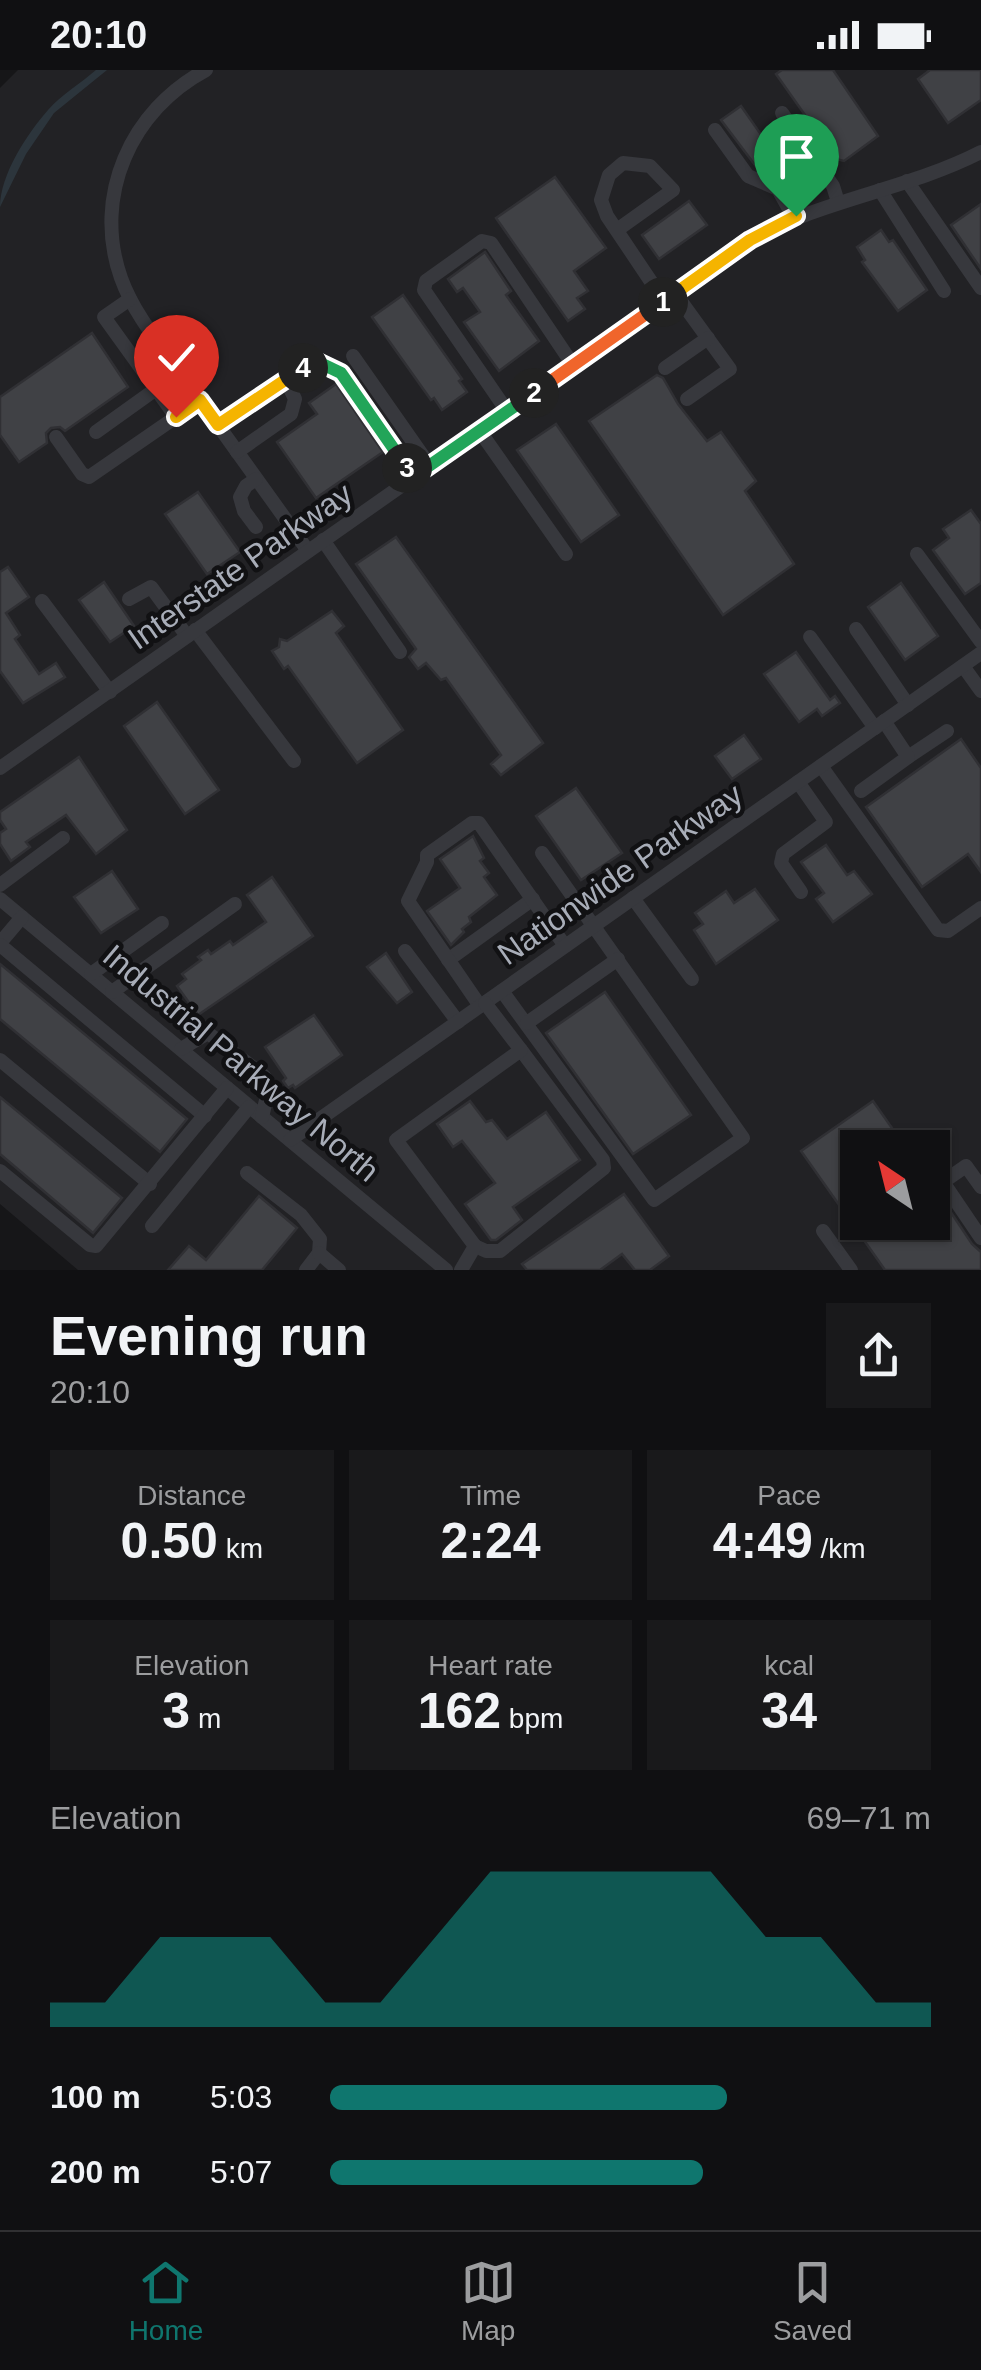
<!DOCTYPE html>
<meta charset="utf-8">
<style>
:root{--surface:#101012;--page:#19191b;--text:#f1f3f6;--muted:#9c9d9f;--line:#303032;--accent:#0f766e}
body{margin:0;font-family:Arial,sans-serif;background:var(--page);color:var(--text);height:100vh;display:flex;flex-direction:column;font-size:38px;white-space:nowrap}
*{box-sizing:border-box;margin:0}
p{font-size:32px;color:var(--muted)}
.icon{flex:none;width:55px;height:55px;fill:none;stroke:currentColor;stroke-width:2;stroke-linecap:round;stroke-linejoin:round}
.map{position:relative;height:1200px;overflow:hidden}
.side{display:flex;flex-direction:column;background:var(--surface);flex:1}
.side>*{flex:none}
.needle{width:65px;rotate:325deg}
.fabs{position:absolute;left:840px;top:1060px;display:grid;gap:20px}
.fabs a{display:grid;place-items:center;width:110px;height:110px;border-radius:0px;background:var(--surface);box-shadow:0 2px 8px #0004,0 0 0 2px var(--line);font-size:50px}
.pin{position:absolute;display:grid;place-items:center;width:85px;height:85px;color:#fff;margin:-102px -42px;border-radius:50% 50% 50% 0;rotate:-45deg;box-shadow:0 0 10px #0007}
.pin .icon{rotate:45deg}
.km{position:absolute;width:50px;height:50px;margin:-25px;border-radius:50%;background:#222;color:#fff;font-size:28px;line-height:50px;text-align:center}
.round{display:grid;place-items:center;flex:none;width:105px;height:105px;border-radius:0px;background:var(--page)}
.overview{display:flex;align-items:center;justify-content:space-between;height:170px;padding:0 50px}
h1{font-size:55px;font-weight:600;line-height:75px}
.metrics{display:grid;grid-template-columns:repeat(3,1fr);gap:15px;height:170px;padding:10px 50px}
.metrics div{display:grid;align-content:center;border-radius:0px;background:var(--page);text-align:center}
.metrics b{font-size:50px;font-weight:600}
.metrics small{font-size:28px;font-weight:400}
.metrics p{font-size:28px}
.chart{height:280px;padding:20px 50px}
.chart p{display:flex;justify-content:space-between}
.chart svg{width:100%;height:180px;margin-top:10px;fill:var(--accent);opacity:.7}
ul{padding:0 50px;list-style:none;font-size:32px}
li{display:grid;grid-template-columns:160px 120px 1fr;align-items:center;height:75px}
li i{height:25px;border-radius:12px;background:var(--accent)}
.status{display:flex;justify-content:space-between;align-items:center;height:70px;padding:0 50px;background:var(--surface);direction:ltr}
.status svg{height:28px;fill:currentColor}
.tab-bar{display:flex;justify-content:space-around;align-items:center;height:140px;border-top:2px solid var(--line);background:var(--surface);font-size:28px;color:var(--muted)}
.tab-bar a{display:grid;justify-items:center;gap:5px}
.tab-bar .current{color:var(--accent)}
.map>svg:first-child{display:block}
.built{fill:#222225;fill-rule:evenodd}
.water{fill:#2c353c}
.building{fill:#404145;stroke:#303034;stroke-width:2.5}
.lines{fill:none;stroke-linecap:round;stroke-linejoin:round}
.minor{stroke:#37383d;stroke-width:14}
.split-1-casing{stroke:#fff;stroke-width:20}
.split-2-casing{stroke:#fff;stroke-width:20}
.split-3-casing{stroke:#fff;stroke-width:20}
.split-4-casing{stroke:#fff;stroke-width:20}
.split-5-casing{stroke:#fff;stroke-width:20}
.split-1{stroke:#f5b400;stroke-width:12}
.split-2{stroke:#f0652b;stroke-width:12}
.split-3{stroke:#22a559;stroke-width:12}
.split-4{stroke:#22a559;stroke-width:12}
.split-5{stroke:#f5b400;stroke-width:12}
.labels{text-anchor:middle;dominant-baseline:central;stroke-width:9;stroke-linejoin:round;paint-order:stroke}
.street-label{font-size:32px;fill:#a8adb8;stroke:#111113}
</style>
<div class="status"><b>20:10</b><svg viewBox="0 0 49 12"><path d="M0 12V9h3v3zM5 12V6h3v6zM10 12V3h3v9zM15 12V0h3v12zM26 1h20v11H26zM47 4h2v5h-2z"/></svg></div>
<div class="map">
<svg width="981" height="1200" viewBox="0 0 981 1200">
<rect width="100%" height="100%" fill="#161618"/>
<path class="built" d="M18 0H981V1200H78L0 1134V18ZM858 1078H932V1152H858Z"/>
<path class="water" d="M96 0H107L54 43 26 84 0 137C0 105 27 64 48 40 61 25 81 13 96 0Z"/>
<g class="building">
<polygon points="782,0 833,0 878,66 844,91 836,89 776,4"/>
<polygon points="930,0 981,0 981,30 948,53 918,9"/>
<polygon points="741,36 776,86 758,99 721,50"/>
<polygon points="555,107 606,178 574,201 588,221 577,228 585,239 568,251 496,148"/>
<polygon points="689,131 707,155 659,189 642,165"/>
<polygon points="981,134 981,199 951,155"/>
<polygon points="881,160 889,172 893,170 927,220 898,241 862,192 865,190 857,177"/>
<polygon points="485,182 511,221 506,225 539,271 499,301 464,252 480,242 463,218 457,222 448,209"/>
<polygon points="403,225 462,309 459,311 467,322 442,340 434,328 431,330 372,247"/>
<polygon points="92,263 128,317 65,361 60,357 51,358 46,363 47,373 19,392 0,365 0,327"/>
<polygon points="657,305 663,308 678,334 707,371 721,362 756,411 745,421 794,494 723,545 589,351"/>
<polygon points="336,314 383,382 316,428 277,372 317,344 309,333"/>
<polygon points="556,354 619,445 581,472 517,380"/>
<polygon points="198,422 240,482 207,504 165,444"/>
<polygon points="971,440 981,454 981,513 965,524 933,480 949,468 943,459"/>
<polygon points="396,467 543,673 501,705 491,694 501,685 446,608 441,610 426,593 418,599 409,587 416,579 356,494"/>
<polygon points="8,497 29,527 6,543 20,565 15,569 39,604 56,593 65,607 23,633 0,601 0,502"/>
<polygon points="104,512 134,556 110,572 79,530"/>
<polygon points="901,513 938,566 905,590 868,537"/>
<polygon points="332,541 344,556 336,563 403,660 357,693 288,596 284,599 272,581 279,577 280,569 287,571"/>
<polygon points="796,582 830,630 835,626 840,633 822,646 817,639 799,652 764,604"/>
<polygon points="157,632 219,720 185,744 124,656"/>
<polygon points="744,665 761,689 732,709 715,686"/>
<polygon points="961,669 981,698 981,802 968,784 922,817 866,737"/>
<polygon points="79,687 127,760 96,784 66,745 26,772 30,777 11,791 0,774 0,763 6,759 0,750 0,742"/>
<polygon points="576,718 622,783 581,810 536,746"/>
<polygon points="473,766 484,788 480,791 489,803 484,807 497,825 469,847 471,852 462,859 464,862 451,875 427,841 460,818 440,789"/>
<polygon points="826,775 847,805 854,801 872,824 833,852 816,829 824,823 801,792"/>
<polygon points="112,801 138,839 101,863 74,827"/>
<polygon points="272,807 313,866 198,945 177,916 186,909 182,904 201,890 198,887 208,880 211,884 230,871 233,875 266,852 247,825"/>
<polygon points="755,819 778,850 716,894 694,860 703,854 695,843 726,821 734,833"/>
<polygon points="386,883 412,922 397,933 367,897"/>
<polygon points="0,894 187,1049 160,1082 0,949"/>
<polygon points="605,922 691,1045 633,1084 546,963"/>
<polygon points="314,945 342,985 295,1018 293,1015 288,1018 283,1011 286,1008 265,977"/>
<polygon points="0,1027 122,1128 93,1163 0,1084"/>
<polygon points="470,1031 486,1052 492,1050 507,1069 546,1042 580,1090 513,1137 522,1150 496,1170 491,1170 465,1134 495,1113 462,1071 453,1077 437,1054"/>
<polygon points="873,1031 906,1078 858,1078 858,1152 932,1152 932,1114 972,1174 981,1182 981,1200 885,1200 801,1081"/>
<polygon points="624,1124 669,1186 650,1200 635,1200 622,1184 600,1200 527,1200 522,1194"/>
<polygon points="259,1126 297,1158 262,1200 168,1200 189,1176 206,1190"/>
</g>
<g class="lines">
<g class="minor">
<path d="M206 0C131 40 92 126 121 208 135 247 164 279 187 312 227 368 268 424 308 481"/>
<polyline points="782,43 833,116 838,132"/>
<polyline points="715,60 748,106 778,119 794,148"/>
<polyline points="907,111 981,218"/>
<polyline points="880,120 944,221"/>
<polyline points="617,160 673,120 650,96 623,93 609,105 601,130 607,146 664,231"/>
<polyline points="675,223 730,299 687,329"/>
<polyline points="130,229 104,247 176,347 201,330"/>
<polyline points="353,286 430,396"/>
<polyline points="665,298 708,268"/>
<polyline points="507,341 424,220 426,211 482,171 491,173 573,295"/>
<polyline points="218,355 318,292 341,303 413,407"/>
<polyline points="479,360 566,484"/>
<polyline points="96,362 156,319"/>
<polyline points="56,367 82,404 89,407 176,347"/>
<polyline points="237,382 291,344 295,329 286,310"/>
<polyline points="256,457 244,441 240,427 246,416 256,409"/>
<polyline points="323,470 400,582"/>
<polyline points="917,484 981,572"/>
<polyline points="129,529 151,517 187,566"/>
<polyline points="42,531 110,622"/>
<polyline points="856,559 908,635"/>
<polyline points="195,560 294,691"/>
<polyline points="810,567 875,658"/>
<polyline points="963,596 981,621"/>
<polyline points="908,687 947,661"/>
<polyline points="821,696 938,860 948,861 981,838"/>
<path d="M0 698 751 170C823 129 907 120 981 82"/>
<polyline points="798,712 826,752 783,784 781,793 801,822"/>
<polyline points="861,721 908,687 884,651"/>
<polyline points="0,815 63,768"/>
<polyline points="633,828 692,909"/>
<polyline points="0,829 446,1200"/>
<polyline points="0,873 22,847"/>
<polyline points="0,875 205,1046"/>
<polyline points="405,881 458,952"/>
<polyline points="448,890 533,829"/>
<polyline points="91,904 162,853"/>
<polyline points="502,921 654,1130 743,1068 542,783"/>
<polyline points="112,922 235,834"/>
<polyline points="480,936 408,831 427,792 427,785 472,753 479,753 565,876"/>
<polyline points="527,953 618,889"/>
<polyline points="181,979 208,963 264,1006 268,1022 262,1047"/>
<polyline points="0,990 150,1114"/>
<polyline points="290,1070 981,583"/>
<polyline points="0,1101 90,1175 96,1176 227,1018"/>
<polyline points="247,1103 301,1145 320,1169 319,1183 306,1200"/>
<polyline points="981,1117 966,1096 943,1112 981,1168"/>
<polyline points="152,1156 249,1037"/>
<polyline points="823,1161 851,1200"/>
<polyline points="475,1176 486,1181 500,1181 604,1098 603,1090 521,980"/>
<polyline points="319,1183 339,1200"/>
<polyline points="461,1200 475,1176 396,1070 521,980 485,933"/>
</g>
</g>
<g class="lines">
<g class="split-1-casing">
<polyline id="split-1" points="663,232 750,170 796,146"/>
</g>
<g class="split-2-casing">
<polyline id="split-2" points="534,323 663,232"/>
</g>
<g class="split-3-casing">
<polyline id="split-3" points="407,398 413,407 534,323"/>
</g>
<g class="split-4-casing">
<polyline id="split-4" points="303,298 318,292 341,303 407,398"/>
</g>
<g class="split-5-casing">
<polyline id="split-5" points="176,347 200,330 218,355 303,298"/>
</g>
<use href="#split-1" class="split-1"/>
<use href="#split-2" class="split-2"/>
<use href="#split-3" class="split-3"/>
<use href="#split-4" class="split-4"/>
<use href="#split-5" class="split-5"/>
</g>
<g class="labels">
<g class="street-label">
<text transform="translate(240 496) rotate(-35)">Interstate Parkway</text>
<text transform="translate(620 804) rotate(-35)">Nationwide Parkway</text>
<text transform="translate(241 993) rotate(40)">Industrial Parkway North</text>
</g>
</g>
</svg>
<div class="fabs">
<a><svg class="needle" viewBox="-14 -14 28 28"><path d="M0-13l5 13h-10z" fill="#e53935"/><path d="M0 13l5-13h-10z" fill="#9c9d9f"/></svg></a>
</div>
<div class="pin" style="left:796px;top:146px;background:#1e9e55"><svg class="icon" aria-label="arrive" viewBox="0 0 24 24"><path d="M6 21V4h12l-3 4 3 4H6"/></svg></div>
<div class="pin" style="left:176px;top:347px;background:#d93025"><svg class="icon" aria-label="check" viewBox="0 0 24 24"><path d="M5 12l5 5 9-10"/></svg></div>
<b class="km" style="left:663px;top:232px">1</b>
<b class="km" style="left:534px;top:323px">2</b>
<b class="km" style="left:407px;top:398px">3</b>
<b class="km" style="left:303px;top:298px">4</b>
</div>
<section class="side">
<div class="overview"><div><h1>Evening run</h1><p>20:10</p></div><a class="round"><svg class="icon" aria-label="share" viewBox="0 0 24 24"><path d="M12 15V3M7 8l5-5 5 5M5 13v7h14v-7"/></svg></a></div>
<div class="metrics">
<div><p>Distance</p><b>0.50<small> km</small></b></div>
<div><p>Time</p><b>2:24</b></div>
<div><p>Pace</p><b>4:49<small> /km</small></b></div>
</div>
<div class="metrics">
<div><p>Elevation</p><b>3<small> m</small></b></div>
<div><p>Heart rate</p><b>162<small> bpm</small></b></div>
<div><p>kcal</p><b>34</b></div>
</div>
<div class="chart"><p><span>Elevation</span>69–71 m</p>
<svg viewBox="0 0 160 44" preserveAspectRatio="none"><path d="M0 44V38L10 38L20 22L30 22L40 22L50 38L60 38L70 22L80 6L90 6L100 6L110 6L120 6L130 22L140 22L150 38L160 38V44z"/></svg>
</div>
<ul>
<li><b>100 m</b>5:03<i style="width:66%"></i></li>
<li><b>200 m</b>5:07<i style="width:62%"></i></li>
</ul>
</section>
<nav class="tab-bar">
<a class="current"><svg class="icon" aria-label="home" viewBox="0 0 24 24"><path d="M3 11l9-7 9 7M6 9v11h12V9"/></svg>Home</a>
<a><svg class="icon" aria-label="map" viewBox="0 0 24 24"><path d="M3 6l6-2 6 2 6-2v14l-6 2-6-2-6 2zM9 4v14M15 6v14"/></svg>Map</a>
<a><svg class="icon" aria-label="saved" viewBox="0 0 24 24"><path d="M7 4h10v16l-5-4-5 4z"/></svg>Saved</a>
</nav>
